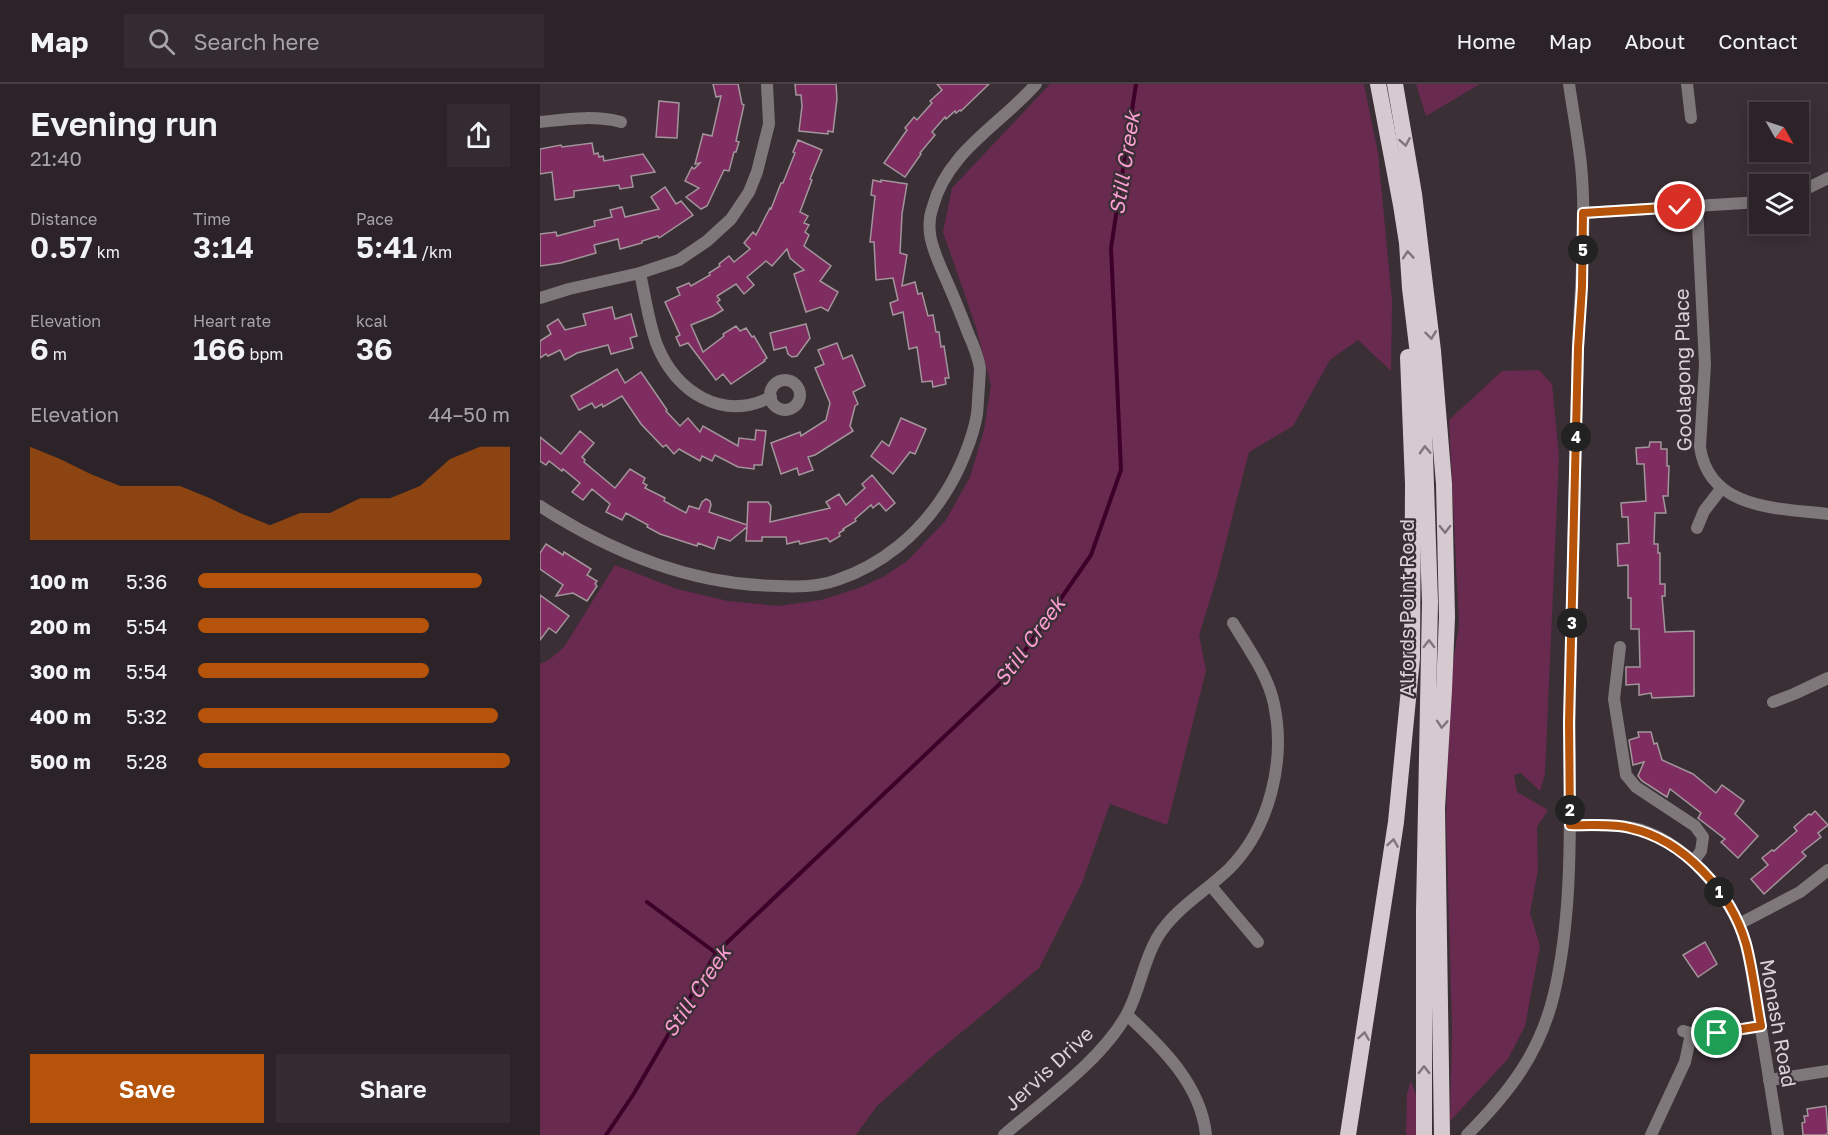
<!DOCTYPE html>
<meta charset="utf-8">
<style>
:root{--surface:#2c2328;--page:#342b30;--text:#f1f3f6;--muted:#a6a4a8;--line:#484045;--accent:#b45309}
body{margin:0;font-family:"Golos Text",sans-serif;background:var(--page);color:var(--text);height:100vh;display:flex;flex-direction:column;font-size:22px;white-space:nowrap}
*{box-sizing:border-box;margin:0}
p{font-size:20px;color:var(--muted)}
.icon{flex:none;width:33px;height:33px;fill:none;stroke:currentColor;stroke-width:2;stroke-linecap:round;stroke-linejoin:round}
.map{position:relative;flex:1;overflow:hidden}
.drawer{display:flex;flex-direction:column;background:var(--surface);width:540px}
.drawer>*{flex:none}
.needle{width:39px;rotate:129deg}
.fabs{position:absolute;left:1209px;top:18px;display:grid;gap:12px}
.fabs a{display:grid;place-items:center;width:60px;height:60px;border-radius:0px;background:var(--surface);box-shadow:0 3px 15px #0003,0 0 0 2px var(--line);font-size:30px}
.pin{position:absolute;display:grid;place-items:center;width:51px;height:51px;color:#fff;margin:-26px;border:3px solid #fff;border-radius:50%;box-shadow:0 2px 6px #0007}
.km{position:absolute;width:30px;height:30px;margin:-15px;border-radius:50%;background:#222;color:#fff;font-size:16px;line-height:30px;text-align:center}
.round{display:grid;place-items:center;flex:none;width:63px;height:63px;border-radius:0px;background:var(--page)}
.headline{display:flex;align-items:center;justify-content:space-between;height:102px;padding:0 30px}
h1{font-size:33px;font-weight:600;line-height:45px}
.metrics{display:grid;grid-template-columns:repeat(3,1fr);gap:9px;height:102px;padding:6px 30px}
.metrics div{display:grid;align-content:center}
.metrics b{font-size:30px;font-weight:600}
.metrics small{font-size:16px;font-weight:400}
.metrics p{font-size:16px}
.chart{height:168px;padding:12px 30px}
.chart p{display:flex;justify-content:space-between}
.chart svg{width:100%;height:108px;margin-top:6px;fill:var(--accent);opacity:.7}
.primary-button{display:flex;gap:12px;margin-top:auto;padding:12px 30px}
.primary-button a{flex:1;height:69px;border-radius:0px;background:var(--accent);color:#fff;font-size:24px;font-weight:600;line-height:69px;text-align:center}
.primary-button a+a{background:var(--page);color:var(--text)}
ul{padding:0 30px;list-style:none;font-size:20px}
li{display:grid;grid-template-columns:96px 72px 1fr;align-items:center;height:45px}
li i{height:15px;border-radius:8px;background:var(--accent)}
header{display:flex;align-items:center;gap:36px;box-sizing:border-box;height:84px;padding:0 30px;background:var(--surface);border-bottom:2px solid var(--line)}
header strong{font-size:28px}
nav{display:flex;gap:33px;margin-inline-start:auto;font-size:21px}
.search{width:420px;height:54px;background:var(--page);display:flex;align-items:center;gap:15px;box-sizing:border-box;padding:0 21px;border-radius:0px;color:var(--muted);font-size:22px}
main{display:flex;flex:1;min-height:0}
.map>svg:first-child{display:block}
.green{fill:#682a4f}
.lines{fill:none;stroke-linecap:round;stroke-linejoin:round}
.stream{stroke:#3d002a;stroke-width:4}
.building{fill:#7f2d60;stroke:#a2959b;stroke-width:1.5}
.minor{stroke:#7e787b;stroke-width:12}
.tertiary{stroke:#7e787b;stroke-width:12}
.trunk{stroke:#d6cad0;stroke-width:16}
.oneway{stroke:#80757b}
.route-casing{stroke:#fff;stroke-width:12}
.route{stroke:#b45309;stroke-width:8}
.labels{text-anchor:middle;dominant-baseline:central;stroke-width:4.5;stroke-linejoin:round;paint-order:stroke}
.street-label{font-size:20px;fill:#d9d2d6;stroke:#3a2f35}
.water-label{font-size:21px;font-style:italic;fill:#fa9dd1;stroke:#3a2f35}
</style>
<header>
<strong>Map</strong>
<div class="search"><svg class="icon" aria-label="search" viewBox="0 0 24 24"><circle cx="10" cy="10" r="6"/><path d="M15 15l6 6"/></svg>Search here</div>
<nav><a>Home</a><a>Map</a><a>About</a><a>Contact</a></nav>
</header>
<main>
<section class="drawer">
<div class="headline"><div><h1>Evening run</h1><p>21:40</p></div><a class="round"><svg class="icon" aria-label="share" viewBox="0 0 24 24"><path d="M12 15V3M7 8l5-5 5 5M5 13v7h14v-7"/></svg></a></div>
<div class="metrics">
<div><p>Distance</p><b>0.57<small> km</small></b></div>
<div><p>Time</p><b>3:14</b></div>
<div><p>Pace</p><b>5:41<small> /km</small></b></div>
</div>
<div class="metrics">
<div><p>Elevation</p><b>6<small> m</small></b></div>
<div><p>Heart rate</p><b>166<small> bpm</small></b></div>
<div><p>kcal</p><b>36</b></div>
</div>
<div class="chart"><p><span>Elevation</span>44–50 m</p>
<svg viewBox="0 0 160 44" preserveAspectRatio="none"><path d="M0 44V6L10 11L20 17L30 22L40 22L50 22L60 27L70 33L80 38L90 33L100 33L110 27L120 27L130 22L140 11L150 6L160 6V44z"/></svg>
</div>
<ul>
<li><b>100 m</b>5:36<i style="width:91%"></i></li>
<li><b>200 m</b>5:54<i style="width:74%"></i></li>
<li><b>300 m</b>5:54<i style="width:74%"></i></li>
<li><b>400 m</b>5:32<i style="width:96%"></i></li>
<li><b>500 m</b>5:28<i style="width:100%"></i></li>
</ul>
<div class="primary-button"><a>Save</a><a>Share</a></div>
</section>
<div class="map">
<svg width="1288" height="1051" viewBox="0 0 1288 1051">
<rect width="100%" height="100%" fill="#3a2f35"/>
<g class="green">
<polygon points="510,0 824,0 838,69 852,216 851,287 818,256 790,276 753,342 709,368 677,493 659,551 666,587 627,741 570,720 542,799 499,884 394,971 337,1022 316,1051 0,1051 0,580 9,576 24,563 75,481 137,505 188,517 238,522 281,516 319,504 343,493 367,477 406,436 430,393 444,346 451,301 435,240 403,148 412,104"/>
<polygon points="876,0 940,0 886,32"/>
<polygon points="999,286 1012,300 1019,372 1005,690 1000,707 981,689 974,691 977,708 1008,726 997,743 998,786 990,829 1000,862 985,942 968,975 910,1037 912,944 906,731 911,592 919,540 909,336 962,287"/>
<polygon points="871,997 876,1011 876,1051 866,1051 867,1009"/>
</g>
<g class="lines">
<g class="stream">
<polyline points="107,818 176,869"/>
<polyline points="66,1051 93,1011 176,869 466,594 551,471 581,386 571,164 596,0"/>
</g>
</g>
<g class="building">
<polygon points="173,0 198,0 202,20 204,21 196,57 199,58 196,68 194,68 189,87 184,86 167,122 161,125 146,113 159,104 145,97 152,83 154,85 160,79 155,80 163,50 172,52 181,12 176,13"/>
<polygon points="255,0 296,0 297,15 293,48 288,47 288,50 259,47 262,22 261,11 256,11"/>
<polygon points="397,0 449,0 421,27 420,26 416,29 415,27 406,35 405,33 392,48 395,51 380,69 381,70 365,93 344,79 367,46 365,44 374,33 377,36 392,19 390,17 402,6"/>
<polygon points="119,17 139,19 137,54 116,53"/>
<polygon points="258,56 282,66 270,95 272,96 260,128 268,132 264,139 269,141 265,148 269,151 264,162 291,182 280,197 298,208 288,227 281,223 266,228 254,190 264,186 250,174 247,165 232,182 226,177 207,193 214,201 204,210 196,200 177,212 180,216 177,218 183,226 173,232 151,241 163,268 184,252 183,250 196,242 200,247 206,244 212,253 214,252 227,274 224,276 225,277 191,300 183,290 176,296 148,259 140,262 136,253 140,251 125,218 140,211 137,204 149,199 151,202 170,191 169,189 180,182 179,180 189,172 194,178 210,165 204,159 213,148 216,151 230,124 231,125 241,99 243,99 255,69 253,68"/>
<polygon points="52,59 54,70 58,69 59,73 63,72 64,77 103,70 115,88 91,92 93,103 80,105 79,101 34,107 34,113 15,116 12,88 0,90 0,65 21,61 22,63"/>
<polygon points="333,96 341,98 341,96 367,100 362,130 360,169 367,171 362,202 375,198 378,210 382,209 388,232 393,231 396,248 399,248 401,263 404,262 409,294 405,294 406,300 393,303 392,297 382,298 377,263 369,265 363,228 353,231 350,219 358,216 353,194 336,196 334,158 330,158 335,112 331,111"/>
<polygon points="125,103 136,120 141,117 153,131 119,154 118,152 102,157 102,159 80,165 78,155 54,161 56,169 21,179 0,182 0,150 16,148 17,152 55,142 54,137 72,133 70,126 82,123 85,133 119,125 111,113"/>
<polygon points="72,223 75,235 91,230 97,252 90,254 93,264 71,270 68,261 37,269 25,276 20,266 8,272 6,270 0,274 0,257 11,250 7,242 18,235 25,246 46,241 43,230"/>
<polygon points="266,240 270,254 257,272 252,273 248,270 246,263 234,266 230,249"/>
<polygon points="297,259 303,275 312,271 325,302 313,308 318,320 315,322 310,342 313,347 275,371 268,373 273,386 259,391 257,384 241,390 231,359 260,348 261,352 286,336 290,319 275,284 284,280 278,266"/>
<polygon points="77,285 85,299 101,288 127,326 126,327 140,342 148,334 160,348 163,342 198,362 199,354 215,356 216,346 226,347 222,381 214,381 214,385 198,383 175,371 172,377 162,372 160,377 139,365 134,370 126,361 123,363 101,340 82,312 63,323 62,320 55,324 52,319 39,326 31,312"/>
<polygon points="361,334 386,345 375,370 370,368 353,390 331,372 342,357 349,362"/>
<polygon points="40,347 54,359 42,373 45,376 44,378 75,404 90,385 105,394 103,399 107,401 105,404 125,414 124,417 146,429 149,422 159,425 162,418 166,415 170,417 171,421 169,428 207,441 208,418 228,418 231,422 230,438 290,424 286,418 299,410 306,421 325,404 322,400 332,391 355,419 346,427 339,419 333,424 331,421 315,435 316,437 303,445 304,446 299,449 300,452 290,458 287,454 260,460 259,457 247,460 246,453 222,453 222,457 206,457 207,443 190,457 178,453 174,465 158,459 157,462 120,450 107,443 108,441 86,429 82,436 66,428 70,420 52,405 43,416 32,408 40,399 23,385 22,387 9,377 6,381 0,377 0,353 21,370"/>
<polygon points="1110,358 1121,358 1121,365 1127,365 1127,382 1129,382 1128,412 1123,412 1126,429 1115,429 1114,460 1118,460 1118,469 1120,469 1120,500 1125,500 1125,512 1122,512 1125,548 1154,547 1154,612 1112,614 1111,609 1099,611 1099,600 1086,601 1086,583 1100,583 1099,545 1091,545 1091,514 1088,514 1088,481 1078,482 1077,460 1089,459 1088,433 1082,433 1081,419 1106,417 1104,380 1097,380 1096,364 1109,363"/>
<polygon points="6,460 23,471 24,468 51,485 47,491 57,497 55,500 57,502 47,517 33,509 16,512 23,501 0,485 0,469"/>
<polygon points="0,511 29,532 16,549 9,544 0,556"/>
<polygon points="1098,648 1111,648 1114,660 1117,659 1122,676 1153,690 1176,709 1182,701 1204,717 1195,730 1218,752 1198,774 1181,758 1185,755 1158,734 1161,729 1130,705 1127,713 1102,697 1098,692 1104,678 1093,681 1089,656 1099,653"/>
<polygon points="1275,727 1288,741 1278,749 1281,753 1262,768 1266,772 1224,810 1211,795 1228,781 1222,774 1232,766 1234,767 1257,747 1254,743 1269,730 1271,731"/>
<polygon points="1165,858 1177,880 1158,893 1143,871"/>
<polygon points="1286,1022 1288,1049 1285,1051 1263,1051 1262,1039 1265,1038 1264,1032 1268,1032 1267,1025"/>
</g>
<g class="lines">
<g class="minor">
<polyline points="1147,0 1151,34"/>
<path d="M0 38C28 35 54 31 81 38"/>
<polyline points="1258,109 1288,94"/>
<path d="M1157 122 1165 280 1160 363C1169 426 1238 424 1288 430"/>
<polyline points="1043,129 1220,118"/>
<path d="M100 189C105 212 109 240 117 261 136 308 182 338 231 313"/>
<polyline points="0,214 29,205 100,189 139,176 167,157 191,135 209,108 217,88 229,40 227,0"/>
<circle cx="245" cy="311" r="15"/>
<path d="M0 422C71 468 152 501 238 502 257 503 279 503 297 496 342 481 379 450 404 411 418 390 433 355 437 330 438 321 438 312 439 303 439 297 440 290 440 284 438 272 433 260 428 249 421 230 413 211 405 193 399 179 392 165 390 150 389 142 390 130 393 122 408 67 460 41 496 0"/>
<polyline points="1157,444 1164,427 1181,405"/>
<polyline points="1080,563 1074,615 1086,691 1096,703 1155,742 1163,753 1161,767 1153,778"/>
<polyline points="1233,618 1254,610 1288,594"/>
<path d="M1030 741C1055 742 1083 739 1107 748 1147 763 1181 803 1199 840 1209 864 1212 891 1216 916 1224 961 1231 1006 1238 1051"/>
<polyline points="671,802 718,858"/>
<polyline points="1199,840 1260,808 1288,786"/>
<path d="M587 931C622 963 661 1001 666 1051"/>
<path d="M1143 947C1167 955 1197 946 1221 942"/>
<polyline points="1229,996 1288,987"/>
<path d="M464 1051C504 1016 561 977 587 930 600 906 603 878 617 854 634 825 665 808 689 785 730 744 746 676 734 620 728 591 708 564 693 539"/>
<polyline points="1111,1051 1145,978 1151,950"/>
</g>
<path class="tertiary" d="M927 1051C969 1009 1000 969 1014 910 1032 833 1030 751 1030 672 1029 638 1030 603 1031 569 1034 468 1035 366 1038 265 1040 203 1047 142 1041 81 1038 54 1033 27 1029 0"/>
<g class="trunk">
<polyline points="838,0 861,121 867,159 870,204 883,312 890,518 884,827 884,1051"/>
<polyline points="855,0 874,110 893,267 904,400 907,533 904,606 897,724 902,1051"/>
<polyline points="808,1051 856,738 872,574 873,400 868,273"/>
</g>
</g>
<defs><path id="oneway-chevron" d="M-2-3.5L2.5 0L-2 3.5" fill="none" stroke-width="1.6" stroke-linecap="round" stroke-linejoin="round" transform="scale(1.5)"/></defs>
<g class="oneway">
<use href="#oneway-chevron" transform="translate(865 58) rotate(80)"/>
<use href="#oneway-chevron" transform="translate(868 171) rotate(-94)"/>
<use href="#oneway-chevron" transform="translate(891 251) rotate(83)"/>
<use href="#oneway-chevron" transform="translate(885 366) rotate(-92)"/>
<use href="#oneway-chevron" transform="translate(905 445) rotate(89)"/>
<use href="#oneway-chevron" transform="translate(889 560) rotate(-89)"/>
<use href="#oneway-chevron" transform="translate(902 640) rotate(94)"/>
<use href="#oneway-chevron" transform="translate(853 759) rotate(-81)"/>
<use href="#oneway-chevron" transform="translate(824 952) rotate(-81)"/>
<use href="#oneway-chevron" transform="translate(884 986) rotate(-90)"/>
</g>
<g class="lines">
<g class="route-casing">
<path id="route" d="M1140 123 1043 129 1042 203 1038 264 1029 638 1030 741C1049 742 1071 739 1090 744 1144 756 1191 808 1206 860 1213 887 1216 915 1221 942L1177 949"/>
</g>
<use href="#route" class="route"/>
</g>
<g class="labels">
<g class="street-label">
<text transform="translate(1142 286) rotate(-91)">Goolagong Place</text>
<text transform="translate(866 524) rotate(-90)">Alfords Point Road</text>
<text transform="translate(1239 939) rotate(80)">Monash Road</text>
<text transform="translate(508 984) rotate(-43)">Jervis Drive</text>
</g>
<g class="water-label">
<text transform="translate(584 79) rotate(-81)">Still Creek</text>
<text transform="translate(489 557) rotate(-54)">Still Creek</text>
<text transform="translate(156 907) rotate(-56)">Still Creek</text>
</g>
</g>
</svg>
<div class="fabs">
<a><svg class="needle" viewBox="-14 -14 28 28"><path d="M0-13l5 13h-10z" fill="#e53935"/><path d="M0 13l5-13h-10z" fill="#a6a4a8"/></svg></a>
<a><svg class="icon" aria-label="layers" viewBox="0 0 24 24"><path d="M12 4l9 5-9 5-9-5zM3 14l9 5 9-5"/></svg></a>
</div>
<div class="pin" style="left:1177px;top:949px;background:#1e9e55"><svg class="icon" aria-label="arrive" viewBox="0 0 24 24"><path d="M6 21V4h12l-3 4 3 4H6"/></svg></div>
<div class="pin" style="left:1140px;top:123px;background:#d93025"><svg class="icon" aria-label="check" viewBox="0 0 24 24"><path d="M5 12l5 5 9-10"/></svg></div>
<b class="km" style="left:1179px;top:808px">1</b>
<b class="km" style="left:1030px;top:726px">2</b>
<b class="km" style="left:1032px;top:539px">3</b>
<b class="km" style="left:1036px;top:353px">4</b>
<b class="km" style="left:1043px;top:166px">5</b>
</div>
</main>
